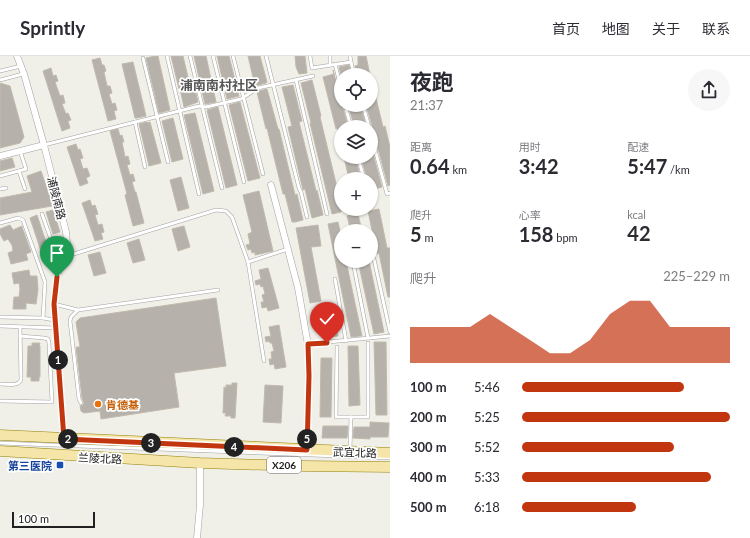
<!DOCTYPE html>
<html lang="zh">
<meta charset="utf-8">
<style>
:root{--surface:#fff;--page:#f7f7f7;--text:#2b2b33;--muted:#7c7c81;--line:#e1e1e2;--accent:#c2360f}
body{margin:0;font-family:Lato,"Noto Sans SC",sans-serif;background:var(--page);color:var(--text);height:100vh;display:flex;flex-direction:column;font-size:15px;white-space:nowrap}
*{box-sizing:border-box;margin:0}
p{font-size:13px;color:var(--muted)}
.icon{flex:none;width:22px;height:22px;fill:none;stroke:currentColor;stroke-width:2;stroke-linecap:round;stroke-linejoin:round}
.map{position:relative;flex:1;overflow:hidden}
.drawer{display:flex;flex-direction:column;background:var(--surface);width:360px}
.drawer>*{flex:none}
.controls{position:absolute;left:334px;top:12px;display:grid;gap:8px}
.controls a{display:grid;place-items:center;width:44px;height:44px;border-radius:50%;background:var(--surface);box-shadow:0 1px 3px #0004;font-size:20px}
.scale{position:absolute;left:12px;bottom:10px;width:83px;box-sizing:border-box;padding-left:4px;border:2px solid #212121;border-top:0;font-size:11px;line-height:14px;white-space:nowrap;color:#212121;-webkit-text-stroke:3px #fff;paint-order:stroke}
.pin{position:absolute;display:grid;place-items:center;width:34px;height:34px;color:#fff;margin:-41px -17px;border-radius:50% 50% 50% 0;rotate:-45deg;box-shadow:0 0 4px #0007}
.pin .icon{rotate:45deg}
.km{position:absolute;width:20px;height:20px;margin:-10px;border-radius:50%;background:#222;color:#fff;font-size:11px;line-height:20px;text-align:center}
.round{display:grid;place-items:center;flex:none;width:42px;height:42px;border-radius:21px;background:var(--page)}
.headline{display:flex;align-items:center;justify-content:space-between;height:68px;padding:0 20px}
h1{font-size:22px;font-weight:700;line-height:30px}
.figures{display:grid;grid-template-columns:repeat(3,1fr);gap:6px;height:68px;padding:4px 20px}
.figures div{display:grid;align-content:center}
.figures b{font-size:20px;font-weight:700}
.figures small{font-size:11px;font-weight:400}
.figures p{font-size:11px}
.chart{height:112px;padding:8px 20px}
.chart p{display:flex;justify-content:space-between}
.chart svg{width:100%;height:72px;margin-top:4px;fill:var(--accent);opacity:.7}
ul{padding:0 20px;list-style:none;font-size:13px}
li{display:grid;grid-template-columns:64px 48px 1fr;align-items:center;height:30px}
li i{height:10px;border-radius:5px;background:var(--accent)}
header{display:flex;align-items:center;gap:24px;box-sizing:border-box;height:56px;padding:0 20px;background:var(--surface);border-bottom:1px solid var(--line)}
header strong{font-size:19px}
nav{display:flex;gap:22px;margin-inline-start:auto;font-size:14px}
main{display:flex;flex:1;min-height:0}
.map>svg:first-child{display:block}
.building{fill:#b6b2ab;stroke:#c1baab}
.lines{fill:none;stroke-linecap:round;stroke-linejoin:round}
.service-casing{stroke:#a2a2a2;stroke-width:4}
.minor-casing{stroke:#a2a2a2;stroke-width:7}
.primary-casing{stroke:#92830b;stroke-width:11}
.service{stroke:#fff;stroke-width:3}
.minor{stroke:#fff;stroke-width:6}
.primary{stroke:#f5e5a8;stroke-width:10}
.route-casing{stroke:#fff;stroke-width:8}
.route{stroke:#c2360f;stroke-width:5}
.food-dot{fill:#e8710a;stroke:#fff;stroke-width:1.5}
.transit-dot{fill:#1a4fb4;stroke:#fff;stroke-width:1.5}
.labels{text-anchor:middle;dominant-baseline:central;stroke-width:3.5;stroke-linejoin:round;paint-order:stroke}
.shield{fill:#fff;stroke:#646464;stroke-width:1}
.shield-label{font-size:10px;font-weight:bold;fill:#212121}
.street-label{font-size:11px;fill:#212121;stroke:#fff}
.food-label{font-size:11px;font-weight:bold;fill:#c56008;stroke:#fff;text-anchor:start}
.transit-label{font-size:11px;font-weight:bold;fill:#164399;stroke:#fff;text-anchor:end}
.quarter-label{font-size:13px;font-weight:bold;fill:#545454;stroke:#fff}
</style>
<header>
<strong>Sprintly</strong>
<nav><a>首页</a><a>地图</a><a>关于</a><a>联系</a></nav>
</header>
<main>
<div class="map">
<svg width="390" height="482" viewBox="0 0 390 482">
<rect width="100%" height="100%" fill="#f0efe8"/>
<g class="building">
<polygon points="155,0 158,0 170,54 159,57 146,2"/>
<polygon points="171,0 183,0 191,34 195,33 198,46 184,51 180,33 179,33"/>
<polygon points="194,0 206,0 216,46 205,48"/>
<polygon points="217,0 229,0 239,40 227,43"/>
<polygon points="248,0 260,0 267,26 266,27 255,30"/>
<polygon points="295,0 305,0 307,17 299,18 296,11"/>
<polygon points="358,0 366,0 370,19 357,19 355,10 358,9"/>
<polygon points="100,2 102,9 104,9 106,15 104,16 107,30 110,30 112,37 109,38 112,48 115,47 117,54 114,55 116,63 108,65 92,4"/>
<polygon points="133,6 146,60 137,62 135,62 122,8"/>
<polygon points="349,9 351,19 341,20 339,11"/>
<polygon points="51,12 53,20 56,19 58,25 55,26 60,40 63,39 65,47 62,48 66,58 68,57 71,64 68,65 70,72 62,75 43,15"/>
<polygon points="333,14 338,33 341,35 341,36 338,36 341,49 342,49 348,70 341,71 341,81 339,81 337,72 336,73 323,21 334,18"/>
<polygon points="312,24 321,60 320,61 341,148 341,156 332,158 310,67 311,67 301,27"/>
<polygon points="0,27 10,30 24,81 20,87 0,92"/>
<polygon points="293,29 302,65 299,66 316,135 317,134 323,159 312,162 305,133 303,134 288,71 292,70 282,31"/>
<polygon points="371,30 373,30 383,71 385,70 390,91 390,129 388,130 374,78 371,76 372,70 366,49 371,49"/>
<polygon points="267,33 278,73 279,73 295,139 297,138 303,164 295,166 292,166 285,138 283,138 267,72 266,73 257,36 259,35"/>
<polygon points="240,46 260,122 248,125 229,49"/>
<polygon points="348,49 360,49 365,66 354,69"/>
<polygon points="218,51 237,129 226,132 207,54"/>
<polygon points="195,57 214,135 203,138 184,59"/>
<polygon points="173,62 183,103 172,106 162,65"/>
<polygon points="147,66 148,67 150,66 161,107 149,110 139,68"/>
<polygon points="118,73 120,80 122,79 124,86 122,86 125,101 128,100 130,108 127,109 130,119 133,118 135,125 132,126 135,136 136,136 144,167 133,170 125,139 127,138 110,75"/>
<polygon points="76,88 78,94 80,93 83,102 80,103 83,113 87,112 90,120 86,122 88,127 80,130 67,91"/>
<polygon points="371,90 382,131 371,134 371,123 367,123 361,101 371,101"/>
<polygon points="344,101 355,101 361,123 349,123"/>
<polygon points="12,102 15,111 0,115 0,105"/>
<polygon points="41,115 52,147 51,148 52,150 0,159 0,142 32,136 27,120"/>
<polygon points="181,121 189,152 178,155 170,124"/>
<polygon points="259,135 273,195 255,199 255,196 252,197 251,193 248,194 246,189 250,188 248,178 252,176 243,139"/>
<polygon points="90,144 92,150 95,149 98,158 95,159 98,169 102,168 104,176 101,177 103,183 95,185 82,147"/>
<polygon points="379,153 387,192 390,192 390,241 388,241 379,197 377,198 368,155"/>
<polygon points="53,154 60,176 53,178 46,156"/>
<polygon points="358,158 362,175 351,175 347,160"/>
<polygon points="37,159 49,195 42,198 30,162"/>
<polygon points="338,166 341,179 341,205 346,205 362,280 360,280 351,281 328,168"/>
<polygon points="10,169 13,174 22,170 22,171 31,196 26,198 28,204 11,208 8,197 13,195 12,189 8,183 4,185 0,178 0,173"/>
<polygon points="318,169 321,190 311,191 321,245 310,247 296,172"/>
<polygon points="184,170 190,191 178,195 172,173"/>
<polygon points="139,183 145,204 133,207 127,187"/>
<polygon points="100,196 106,217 94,220 88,199"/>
<polygon points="358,205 369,205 384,276 374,278"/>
<polygon points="268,212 279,252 268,255 267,251 262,252 261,246 264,246 262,239 265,238 263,230 261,231 260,228 256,229 255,225 261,223 259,214"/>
<polygon points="29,214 30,220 37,220 38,234 36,248 26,247 26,253 13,253 14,241 19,241 20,233 19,227 14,228 12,217"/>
<polygon points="216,242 226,310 174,317 179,351 101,363 100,355 84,357 81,355 80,350 83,349 84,347 82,342 76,291 80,291 76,266 80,262"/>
<polygon points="333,255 338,280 329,281 324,257"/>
<polygon points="279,269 286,311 275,313 274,308 270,309 269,303 272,303 271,296 274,295 272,287 270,287 269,285 266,286 265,281 271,280 269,271"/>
<polygon points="374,286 386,286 387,359 376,359"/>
<polygon points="32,287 40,287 39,290 40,290 40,321 39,321 39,325 31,325 31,321 27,321 28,290 32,290"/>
<polygon points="348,290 358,290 360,349 349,350"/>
<polygon points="321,302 332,302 331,361 320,361"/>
<polygon points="232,327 237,327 235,362 231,362 231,360 225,360 226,357 223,357 224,331 226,332 226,329 232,329"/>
<polygon points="265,329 283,330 281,367 263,366"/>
<polygon points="370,366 389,367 388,381 370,381 370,383 353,382 354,371 370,371"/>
<polygon points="323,370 348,370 347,382 322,382"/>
</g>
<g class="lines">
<g class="service-casing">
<g id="service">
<polyline points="167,0 199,138"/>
<polyline points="190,0 222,132"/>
<polyline points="213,0 244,126"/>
<polyline points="233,0 263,118"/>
<polyline points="266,0 299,132 301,136 307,161"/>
<polyline points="310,0 312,12 351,6"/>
<polyline points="330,0 330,9"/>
<polyline points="350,0 351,6 354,19"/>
<polyline points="143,2 168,106"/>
<polyline points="335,8 341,32"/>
<polyline points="0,15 21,10"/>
<polyline points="0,24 23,18"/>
<polyline points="296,24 327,158"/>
<polyline points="345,49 351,71"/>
<polyline points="363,49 369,71"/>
<polyline points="135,66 145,111"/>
<polyline points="371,79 387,138 390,137"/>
<polyline points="44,89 199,50 206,51 241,43 258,32 313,20"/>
<polyline points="358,101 364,123"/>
<polyline points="19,115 25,133"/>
<polyline points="0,120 26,113 20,95"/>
<polyline points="0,133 6,132"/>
<polyline points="42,158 52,186 66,187"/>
<polyline points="0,167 18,162 23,164 45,226 43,262"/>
<polyline points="64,201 216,154 226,155 232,161 248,206 264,305"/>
<polyline points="374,203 390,276"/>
<polyline points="248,206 288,193"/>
<polyline points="354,211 368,282"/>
<polyline points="335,223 346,285"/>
<polyline points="54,248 78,254"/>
<polyline points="321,258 327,287"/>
<polyline points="0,261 43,262 54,264"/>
<polyline points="0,270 55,272"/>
<polyline points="308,288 390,280"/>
<polyline points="337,291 336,361 368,361 368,287"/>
<path d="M0 328C7 328 17 331 21 324L20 271"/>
<polyline points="0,345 52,346 49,287 48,283 44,282 20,280"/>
<polyline points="81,347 79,343 70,265 71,261 78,254 218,234"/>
<polyline points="0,387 390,402"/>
<polyline points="350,394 351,361"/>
</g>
</g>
<g class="minor-casing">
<g id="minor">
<polyline points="17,0 24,18 44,89 66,176 67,187 64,202 59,212 57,221 54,248 64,383"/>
<polyline points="0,100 44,89"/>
<polyline points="271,129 298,232 308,289 309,320 307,394"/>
<polyline points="197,482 200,449 200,407"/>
</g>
</g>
<g class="primary-casing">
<g id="primary">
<polyline points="0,379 390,397"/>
<polyline points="0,395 200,407 303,410 390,411"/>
</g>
</g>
<use href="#service" class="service"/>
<use href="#minor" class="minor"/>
<use href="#primary" class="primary"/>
</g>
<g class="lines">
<g class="route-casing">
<polyline id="route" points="57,221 54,248 64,383 307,394 309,320 308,288 327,287"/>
</g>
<use href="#route" class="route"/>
</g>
<circle class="food-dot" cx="98" cy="348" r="4"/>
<rect class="transit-dot" x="56" y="405" width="8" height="8" rx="2"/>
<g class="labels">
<rect class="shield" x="267" y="401" width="34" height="16" rx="3"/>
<g class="shield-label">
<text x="284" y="409">X206</text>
</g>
<g class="street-label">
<text transform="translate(57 142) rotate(76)">浦陵南路</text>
<text transform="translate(355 396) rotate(2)">武宜北路</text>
<text transform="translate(100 402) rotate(3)">兰陵北路</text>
</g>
<g class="food-label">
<text x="106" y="348">肯德基</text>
</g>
<g class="transit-label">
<text x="52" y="409">第三医院</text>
</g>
<g class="quarter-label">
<text x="219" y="29">浦南南村社区</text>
</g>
</g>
</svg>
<div class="controls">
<a><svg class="icon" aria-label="locate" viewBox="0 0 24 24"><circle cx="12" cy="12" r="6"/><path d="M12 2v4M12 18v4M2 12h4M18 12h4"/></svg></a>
<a><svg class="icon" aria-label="layers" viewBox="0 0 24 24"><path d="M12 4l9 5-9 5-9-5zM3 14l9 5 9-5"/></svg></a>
<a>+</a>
<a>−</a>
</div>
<div class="scale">100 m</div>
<div class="pin" style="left:57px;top:221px;background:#1e9e55"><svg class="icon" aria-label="arrive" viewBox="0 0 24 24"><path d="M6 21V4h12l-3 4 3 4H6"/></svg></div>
<div class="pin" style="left:327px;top:287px;background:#d93025"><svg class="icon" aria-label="check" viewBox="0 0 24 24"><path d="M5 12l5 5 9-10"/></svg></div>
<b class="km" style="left:58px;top:304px">1</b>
<b class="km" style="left:68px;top:383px">2</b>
<b class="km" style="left:151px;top:387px">3</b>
<b class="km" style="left:234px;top:391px">4</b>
<b class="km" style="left:307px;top:383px">5</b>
</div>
<section class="drawer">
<div class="headline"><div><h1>夜跑</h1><p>21:37</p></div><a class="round"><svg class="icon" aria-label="share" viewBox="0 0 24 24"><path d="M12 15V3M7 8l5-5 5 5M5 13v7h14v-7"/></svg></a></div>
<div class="figures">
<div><p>距离</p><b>0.64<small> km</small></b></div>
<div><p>用时</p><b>3:42</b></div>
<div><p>配速</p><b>5:47<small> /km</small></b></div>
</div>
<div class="figures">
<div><p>爬升</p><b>5<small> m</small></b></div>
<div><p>心率</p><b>158<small> bpm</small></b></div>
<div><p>kcal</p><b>42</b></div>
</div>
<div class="chart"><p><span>爬升</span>225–229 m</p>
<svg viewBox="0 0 160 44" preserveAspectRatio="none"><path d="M0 44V22L10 22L20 22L30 22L40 14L50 22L60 30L70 38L80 38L90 30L100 14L110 6L120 6L130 22L140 22L150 22L160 22V44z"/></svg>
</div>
<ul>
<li><b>100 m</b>5:46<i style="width:78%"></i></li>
<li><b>200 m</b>5:25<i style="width:100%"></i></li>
<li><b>300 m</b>5:52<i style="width:73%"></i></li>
<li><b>400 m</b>5:33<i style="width:91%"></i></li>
<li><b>500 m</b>6:18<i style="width:55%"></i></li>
</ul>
</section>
</main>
